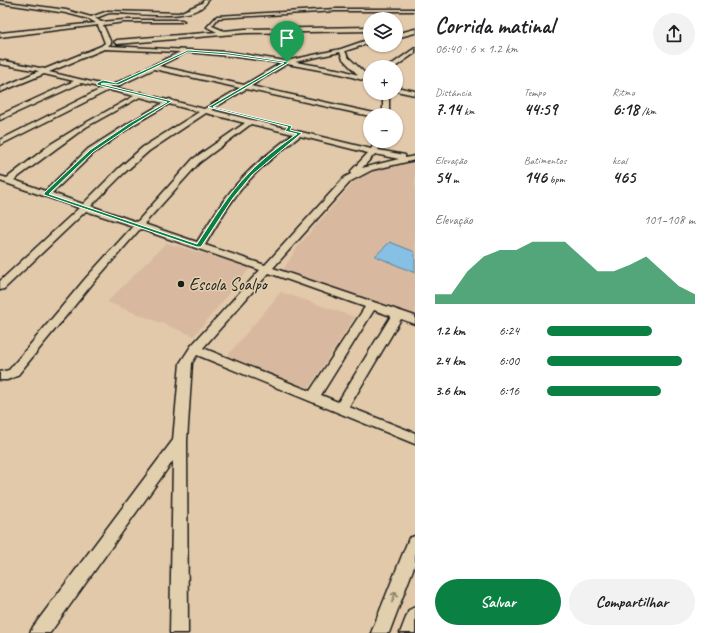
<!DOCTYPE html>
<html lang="pt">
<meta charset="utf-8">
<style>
:root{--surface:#fff;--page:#f2f2f2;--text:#202124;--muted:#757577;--accent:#0b8043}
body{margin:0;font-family:Caveat,sans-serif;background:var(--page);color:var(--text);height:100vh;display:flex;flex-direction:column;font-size:15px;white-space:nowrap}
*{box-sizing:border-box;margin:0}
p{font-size:13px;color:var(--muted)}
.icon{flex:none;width:22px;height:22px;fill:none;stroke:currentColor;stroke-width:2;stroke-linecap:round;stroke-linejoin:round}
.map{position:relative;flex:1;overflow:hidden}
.side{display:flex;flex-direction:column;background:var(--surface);width:300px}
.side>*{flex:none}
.tools{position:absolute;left:363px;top:12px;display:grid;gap:8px}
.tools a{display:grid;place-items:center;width:40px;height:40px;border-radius:50%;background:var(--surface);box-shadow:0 1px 3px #0004;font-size:20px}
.pin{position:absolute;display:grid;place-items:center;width:34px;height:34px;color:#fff;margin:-41px -17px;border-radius:50% 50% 50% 0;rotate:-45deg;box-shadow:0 0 4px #0007}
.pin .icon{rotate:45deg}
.round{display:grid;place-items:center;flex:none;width:42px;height:42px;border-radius:21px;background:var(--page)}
.overview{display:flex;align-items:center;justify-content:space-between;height:68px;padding:0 20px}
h1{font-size:22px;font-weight:800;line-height:30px}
.stats{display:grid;grid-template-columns:repeat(3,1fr);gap:6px;height:68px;padding:4px 20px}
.stats div{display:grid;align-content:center}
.stats b{font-size:17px;font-weight:800}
.stats small{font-size:11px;font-weight:400}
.stats p{font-size:11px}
.chart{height:112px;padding:8px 20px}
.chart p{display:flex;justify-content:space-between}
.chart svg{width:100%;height:72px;margin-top:4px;fill:var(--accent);opacity:.7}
.action{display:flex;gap:8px;margin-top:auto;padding:8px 20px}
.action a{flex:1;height:46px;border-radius:24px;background:var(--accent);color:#fff;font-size:16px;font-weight:800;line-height:46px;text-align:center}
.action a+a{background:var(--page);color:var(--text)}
ul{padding:0 20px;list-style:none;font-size:13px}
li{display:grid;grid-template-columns:64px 48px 1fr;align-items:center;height:30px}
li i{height:10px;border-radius:5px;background:var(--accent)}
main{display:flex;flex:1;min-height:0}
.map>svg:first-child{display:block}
.built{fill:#d8b99f}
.water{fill:#86c1e5;stroke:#5c7f95}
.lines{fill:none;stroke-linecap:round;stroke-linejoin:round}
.street-casing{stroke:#1c1c1c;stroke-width:3}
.street{fill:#e1cfad;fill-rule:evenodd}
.oneway{stroke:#887e6c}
.route{fill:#0b8043;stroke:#fff;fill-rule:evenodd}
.poi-dot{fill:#1c1c1c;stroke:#e1cfad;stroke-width:1.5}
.labels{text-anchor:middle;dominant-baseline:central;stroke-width:3;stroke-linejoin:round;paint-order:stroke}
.poi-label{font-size:17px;fill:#1c1c1c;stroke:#e1cfad;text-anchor:start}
</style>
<main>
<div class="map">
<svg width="415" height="633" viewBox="0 0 415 633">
<rect width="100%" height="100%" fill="#e2c9aa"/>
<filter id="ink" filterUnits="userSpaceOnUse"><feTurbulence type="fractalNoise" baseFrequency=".025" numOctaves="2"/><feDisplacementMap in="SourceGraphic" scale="8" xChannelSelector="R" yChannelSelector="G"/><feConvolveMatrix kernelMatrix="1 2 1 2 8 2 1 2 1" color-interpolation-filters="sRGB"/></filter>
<g filter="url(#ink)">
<g class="built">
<polygon points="415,162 415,317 281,273 299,245 354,182 366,174 381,168"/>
<polygon points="166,243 251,267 194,336 107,302"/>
<polygon points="281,292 355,317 308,389 227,356"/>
</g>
<polygon class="water" points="390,242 415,252 415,273 375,256"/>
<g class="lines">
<g class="street-casing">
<g id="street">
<path d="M204 0H208C197 24 133 12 110 13 105 14 100 17 95 18L101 22 124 20H182L184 21 182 22H124L103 25 111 43 108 46 229 52 286 61 341 49 370 39V43L345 51 348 57 370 78V82L341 74 287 64 251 86 374 113 377 115 370 116 246 89 211 110 371 149 376 141H384L378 150 405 155V158L415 156V160L372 170 351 181 273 268 415 316V324L401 319 349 407 415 433V444L197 355 192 363 187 441 188 633H170L173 461 50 633H30L33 627 173 440 180 363 191 346 260 270 140 229 93 283 17 376 7 380H0V372L9 370 85 279 133 226 86 211 4 289 0 290V281L79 208 0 181V176L7 178 51 144 82 125 134 96 109 90 0 145V140L103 88 81 83 0 120V115L74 81 44 74 0 92V88L39 71 0 64V60L45 69 101 46 105 43 98 25 0 37V33L96 23 89 19 66 13 0 3V1L66 10 91 17 108 11 179 13 202 3ZM104 49 180 52 114 84V86H118L154 69 240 88 204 109 173 101 170 99 167 100 144 94 141 92 138 93 49 72ZM187 52 229 56 281 63 244 85 159 66ZM340 52 343 59 358 75 342 70 295 62ZM140 97 163 103 129 123 88 149 45 191 14 180 57 148 86 127ZM169 104 199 112 143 147 118 169 83 204 52 193 94 153 133 125ZM206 113 245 123 193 159 137 222 91 206 124 173 149 151ZM251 124 293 134C278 146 262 158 248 172 227 192 212 218 197 242L144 224 199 163ZM300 136 368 153 351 171V174L345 177 265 265 205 245C219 221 233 196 253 176 267 161 284 149 300 136ZM375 154 399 159 362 168ZM269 273 365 307 310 391 203 348ZM374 310 391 316 338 402 321 395Z"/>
<polygon points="336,9 415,9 415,11 336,11 218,18 212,26 224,31 245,29 370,27 370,31 245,33 117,44 114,42 117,40 217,32 207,27 217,16"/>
<polygon points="415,29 415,33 396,38 396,34"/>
<polygon points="415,48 415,53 395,67 388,67"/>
<polygon points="396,87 415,91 415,95 396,91"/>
<rect x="383" y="93" width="6" height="22"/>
<polygon points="415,536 415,564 389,633 371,633 409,538"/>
<polygon points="415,607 415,633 400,633 409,610"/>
</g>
</g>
<use href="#street" class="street"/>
</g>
<defs><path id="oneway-shaft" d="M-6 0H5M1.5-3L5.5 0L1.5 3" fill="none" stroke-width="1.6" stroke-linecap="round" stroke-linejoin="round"/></defs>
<use class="oneway" href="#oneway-shaft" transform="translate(394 597) rotate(-69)"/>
</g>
<path class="route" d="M188 50 229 53 288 62V63L213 107 292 126 290 130 302 133 252 175 233 198 201 247H197L44 195V193L90 150 130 123 167 102 97 85V83L103 80 116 83ZM188 52 229 55 284 63 208 107 288 127 285 131 297 134C280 146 263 158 249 173 228 194 213 220 197 244L49 194 93 152 133 125 172 101 101 84 103 83 118 85Z"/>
<circle class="poi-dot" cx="181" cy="284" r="4"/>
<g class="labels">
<g class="poi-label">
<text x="189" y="284">Escola Soalpo</text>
</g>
</g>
</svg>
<div class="tools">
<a><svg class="icon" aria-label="layers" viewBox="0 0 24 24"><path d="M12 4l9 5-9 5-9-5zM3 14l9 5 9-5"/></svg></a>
<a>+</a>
<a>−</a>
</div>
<div class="pin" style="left:287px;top:62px;background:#1e9e55"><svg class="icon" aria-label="arrive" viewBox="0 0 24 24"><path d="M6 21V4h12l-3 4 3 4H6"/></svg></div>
</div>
<section class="side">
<div class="overview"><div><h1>Corrida matinal</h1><p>06:40 · 6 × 1.2 km</p></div><a class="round"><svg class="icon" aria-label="share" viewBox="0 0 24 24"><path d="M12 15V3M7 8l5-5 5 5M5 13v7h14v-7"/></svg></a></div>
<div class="stats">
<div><p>Distância</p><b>7.14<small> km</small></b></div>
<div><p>Tempo</p><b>44:59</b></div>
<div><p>Ritmo</p><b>6:18<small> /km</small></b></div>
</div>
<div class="stats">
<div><p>Elevação</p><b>54<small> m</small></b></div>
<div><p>Batimentos</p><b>146<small> bpm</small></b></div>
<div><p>kcal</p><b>465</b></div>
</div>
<div class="chart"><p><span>Elevação</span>101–108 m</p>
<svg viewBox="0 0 160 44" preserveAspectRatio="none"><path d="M0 44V38L10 38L20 24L30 15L40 11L50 11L60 6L70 6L80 6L90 15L100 24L110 24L120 20L130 15L140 24L150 33L160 38V44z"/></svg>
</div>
<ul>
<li><b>1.2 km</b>6:24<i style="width:71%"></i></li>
<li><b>2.4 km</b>6:00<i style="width:91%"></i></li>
<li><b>3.6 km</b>6:16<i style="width:77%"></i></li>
</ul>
<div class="action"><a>Salvar</a><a>Compartilhar</a></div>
</section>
</main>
